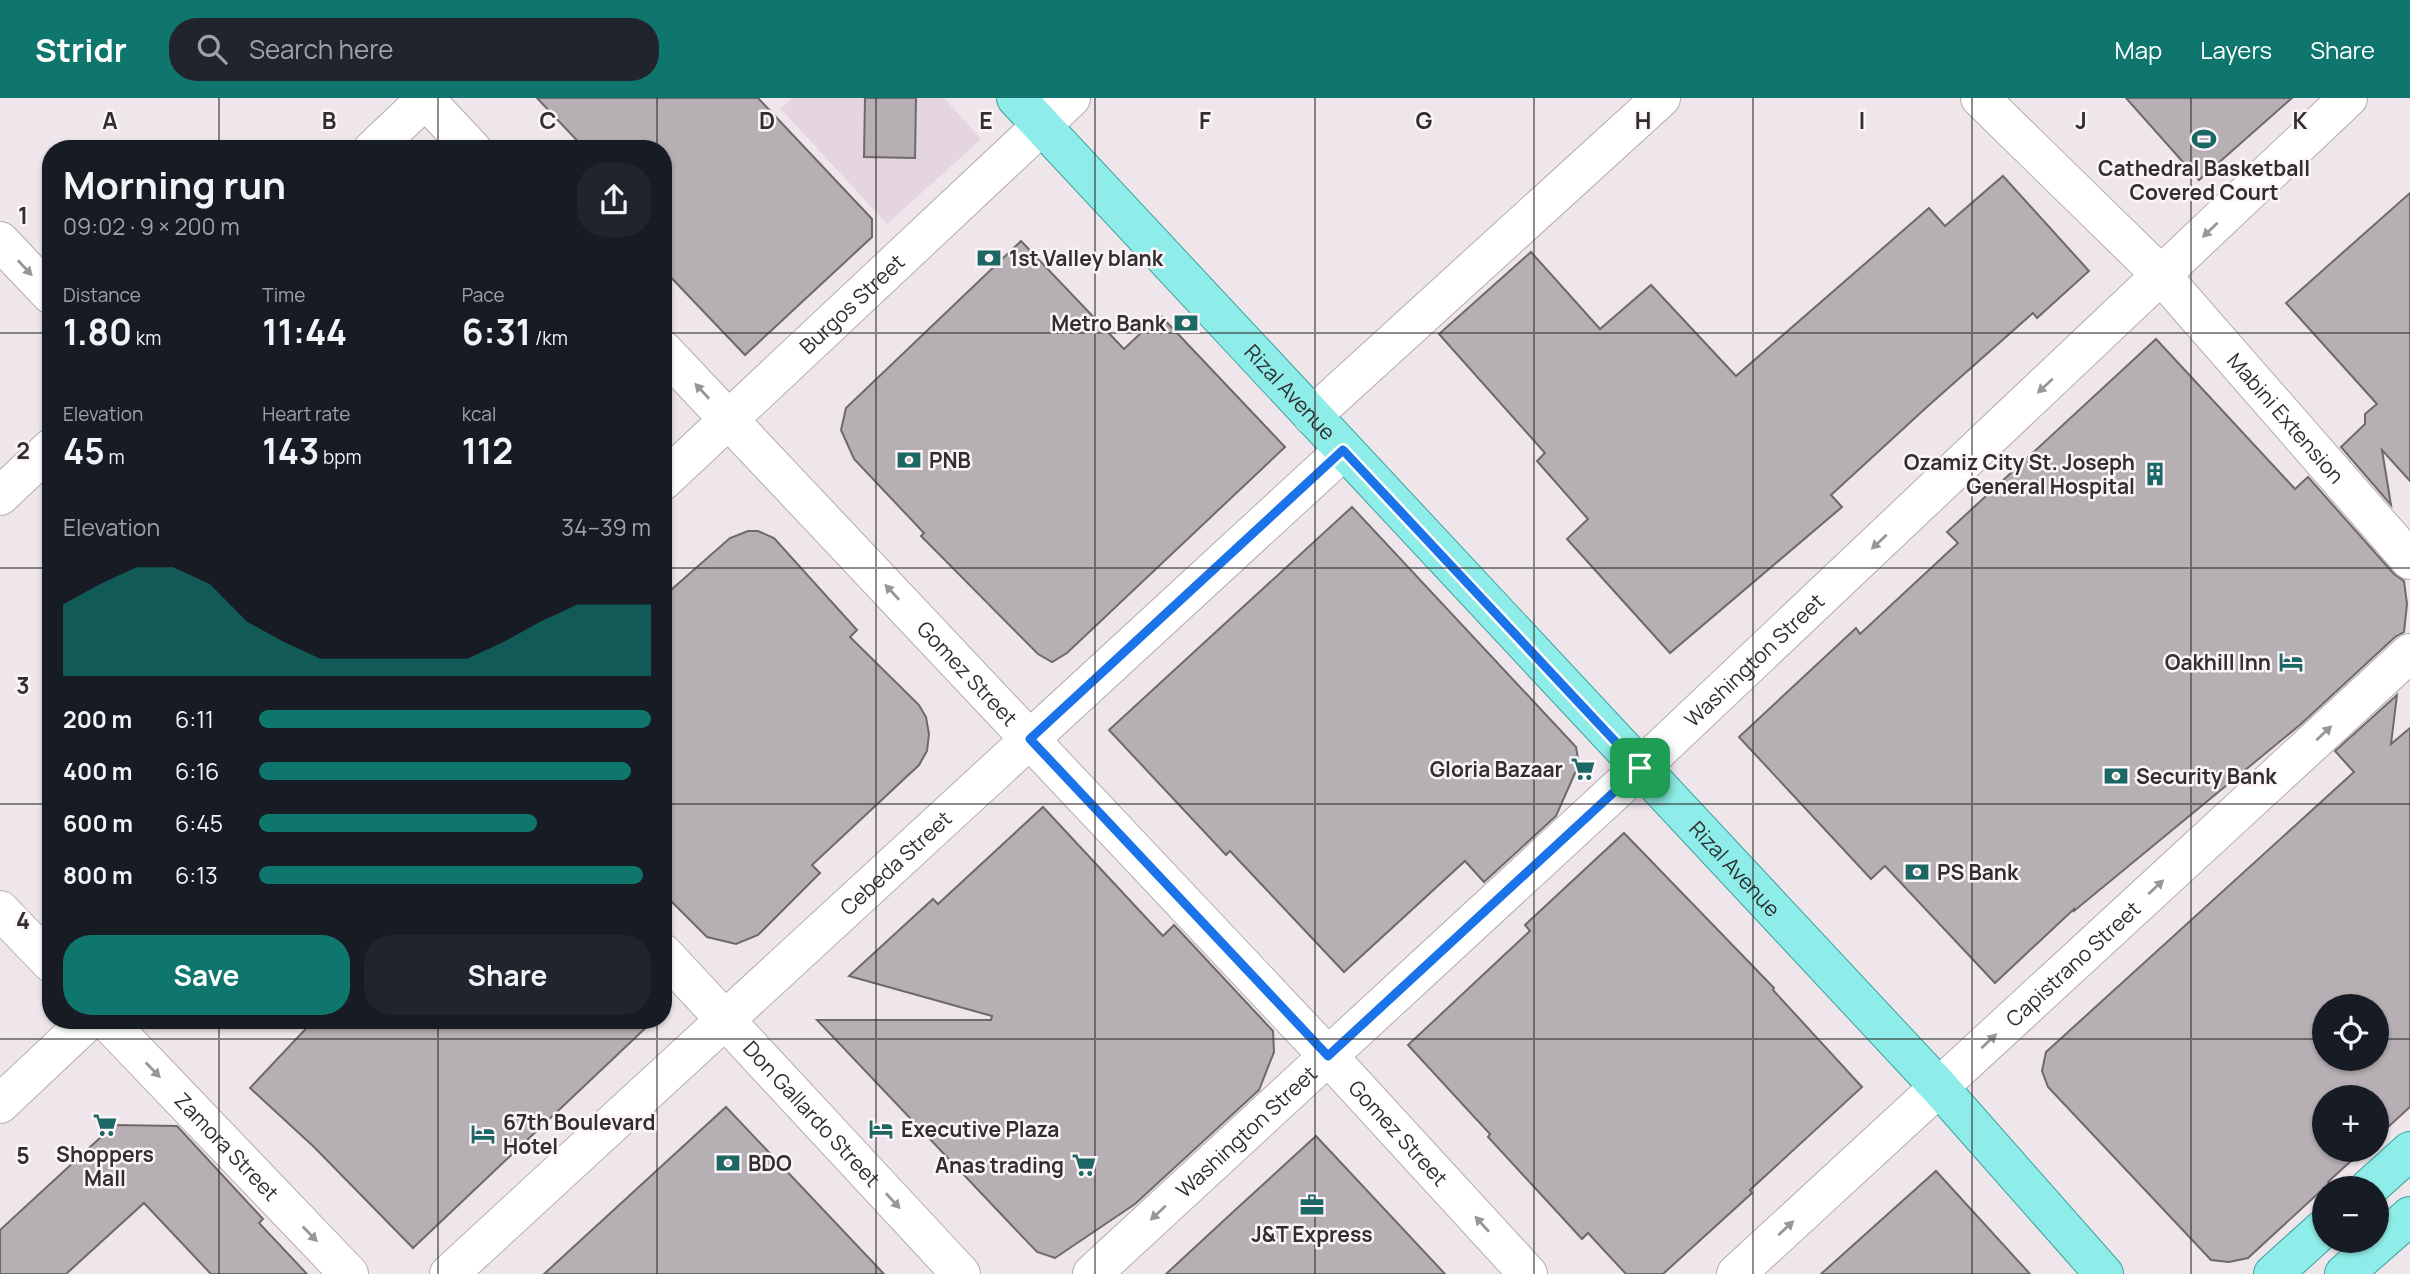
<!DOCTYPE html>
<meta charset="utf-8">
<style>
:root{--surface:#171b24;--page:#20242c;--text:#f1f3f6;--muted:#9ea1a6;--accent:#0f766e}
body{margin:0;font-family:Manrope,sans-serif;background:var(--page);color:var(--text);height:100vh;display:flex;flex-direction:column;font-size:26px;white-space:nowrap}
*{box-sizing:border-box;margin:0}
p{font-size:23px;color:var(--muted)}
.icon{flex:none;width:38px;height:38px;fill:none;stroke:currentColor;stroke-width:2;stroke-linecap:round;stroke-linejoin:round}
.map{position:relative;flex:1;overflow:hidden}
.panel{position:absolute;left:42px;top:42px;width:630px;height:889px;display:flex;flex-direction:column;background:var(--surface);border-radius:28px;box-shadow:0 2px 5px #0004}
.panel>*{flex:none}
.buttons{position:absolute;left:2312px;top:896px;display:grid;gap:14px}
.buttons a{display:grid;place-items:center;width:77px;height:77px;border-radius:50%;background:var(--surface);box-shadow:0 2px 5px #0004;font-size:35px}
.pin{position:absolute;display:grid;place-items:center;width:60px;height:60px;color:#fff;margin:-30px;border-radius:14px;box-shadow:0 4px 10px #0006}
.round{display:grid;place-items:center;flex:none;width:74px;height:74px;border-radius:28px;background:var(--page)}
.head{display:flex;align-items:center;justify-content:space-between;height:119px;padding:0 21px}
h1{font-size:38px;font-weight:700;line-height:52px}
.figures{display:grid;grid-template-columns:repeat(3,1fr);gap:10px;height:119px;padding:7px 21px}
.figures div{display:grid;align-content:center}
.figures b{font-size:35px;font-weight:700}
.figures small{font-size:19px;font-weight:400}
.figures p{font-size:19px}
.chart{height:196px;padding:14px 21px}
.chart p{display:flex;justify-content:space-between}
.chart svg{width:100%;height:126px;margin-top:7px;fill:var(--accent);opacity:.7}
.cta{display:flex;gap:14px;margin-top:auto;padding:14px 21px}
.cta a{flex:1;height:80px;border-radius:28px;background:var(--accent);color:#fff;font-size:28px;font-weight:700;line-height:80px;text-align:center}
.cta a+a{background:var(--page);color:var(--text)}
ul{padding:0 21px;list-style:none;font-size:23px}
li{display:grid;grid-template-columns:112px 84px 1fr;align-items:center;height:52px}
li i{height:18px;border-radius:9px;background:var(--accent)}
header{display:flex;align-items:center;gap:42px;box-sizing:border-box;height:98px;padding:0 35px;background:var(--accent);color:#fff}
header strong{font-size:33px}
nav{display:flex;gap:38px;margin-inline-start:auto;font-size:24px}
.search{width:490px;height:63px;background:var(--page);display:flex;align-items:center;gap:18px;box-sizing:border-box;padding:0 24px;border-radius:28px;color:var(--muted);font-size:26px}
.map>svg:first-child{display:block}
.built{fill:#e5d5de}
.building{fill:#b6afb3;stroke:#6f686c;stroke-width:2;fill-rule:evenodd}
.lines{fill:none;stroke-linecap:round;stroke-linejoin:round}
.minor-casing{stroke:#b4acb0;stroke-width:40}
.major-casing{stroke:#3ca29d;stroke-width:40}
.minor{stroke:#fff;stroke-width:38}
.major{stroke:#8eede8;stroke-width:38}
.oneway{fill:#989698}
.route-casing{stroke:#fff;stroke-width:14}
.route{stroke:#1a73e8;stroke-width:9}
.grid{fill:none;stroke:#312e30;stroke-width:2;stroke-opacity:0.55}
.labels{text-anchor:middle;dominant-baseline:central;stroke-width:5;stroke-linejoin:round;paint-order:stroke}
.poi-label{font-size:21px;font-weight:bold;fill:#312e30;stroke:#fcf4f8;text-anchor:start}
.street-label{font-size:21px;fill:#312e30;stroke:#fcf4f8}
.grid-label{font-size:23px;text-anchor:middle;font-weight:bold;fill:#312e30;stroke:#fcf4f8;stroke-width:5;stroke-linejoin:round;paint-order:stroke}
</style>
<header>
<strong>Stridr</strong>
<div class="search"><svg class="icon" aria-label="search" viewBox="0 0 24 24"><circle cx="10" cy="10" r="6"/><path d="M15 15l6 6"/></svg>Search here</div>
<nav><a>Map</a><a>Layers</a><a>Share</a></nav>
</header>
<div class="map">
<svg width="2410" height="1176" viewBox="0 0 2410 1176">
<rect width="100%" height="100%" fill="#eee6eb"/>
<polygon class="built" points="792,0 944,0 981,41 887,126 781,11"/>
<g class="building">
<polygon points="537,0 758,0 872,121 872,139 745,257 663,171 663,51 585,51"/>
<polygon points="865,0 916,0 915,60 864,59"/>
<polygon points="2126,0 2292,0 2199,82"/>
<polygon points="2003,78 2089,173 2037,220 2033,215 1928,308 1831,397 1842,409 1670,555 1567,441 1588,421 1537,363 1545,355 1439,236 1531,154 1600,231 1651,187 1736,278 1929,110 1945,128"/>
<polygon points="2410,95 2410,383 2382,352 2391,407 2341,349 2365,326 2365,316 2377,306 2286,205"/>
<polygon points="1021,143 1124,251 1160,217 1285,349 1067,555 1052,564 1038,556 921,438 924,435 854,361 841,332 846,310"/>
<polygon points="2156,241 2295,391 2308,379 2394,476 2404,483 2407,506 2404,534 2395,539 2301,626 2074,813 2074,811 1995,885 1885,768 1871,781 1739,639 1856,530 1860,536 1958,445 1947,434"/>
<polygon points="1352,409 1576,649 1579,666 1556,718 1484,784 1465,763 1344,874 1230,753 1226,757 1109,632"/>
<polygon points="748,433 758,433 774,440 857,532 850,539 919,607 926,619 929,636 927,653 919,667 812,767 820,775 758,837 736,846 707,839 663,795 663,499 730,440"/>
<path d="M2397 597 2391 646 2410 630V1009L2376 1040V999H2324V1052H2363L2328 1084 2330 1087 2324 1090 2248 1160 2229 1164 2211 1162 2048 989 2042 973 2046 954 2354 674 2335 653ZM2324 908H2376V961H2324Z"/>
<polygon points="1043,709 1163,838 1174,827 1273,933 1274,954 1259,992 1135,1106 1055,1160 1037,1154 817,922 991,922 992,918 849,878 933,801 938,806"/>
<polygon points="1624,735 1774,890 1773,892 1862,989 1750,1092 1752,1095 1663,1176 1626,1176 1588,1135 1582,1141 1488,1039 1490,1036 1408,947 1530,833 1525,827"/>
<polygon points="314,922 654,922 413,1150 314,1049 250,990"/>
<polygon points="726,1009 884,1176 544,1176"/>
<polygon points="114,1027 177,1028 263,1121 259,1125 307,1176 211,1176 144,1105 66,1176 0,1176 0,1132"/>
<polygon points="1316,1038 1445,1176 1166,1176 1233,1114"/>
<polygon points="1936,1073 2030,1176 1821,1176 1889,1115"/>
</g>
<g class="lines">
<g class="minor-casing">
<g id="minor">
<polyline points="424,0 472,51"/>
<path id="s1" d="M1980 0 2162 178 2410 462"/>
<polyline points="373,51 427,0"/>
<polyline points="0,143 51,197"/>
<path id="s2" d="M663 252 1328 958 1528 1176"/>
<polyline points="1312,318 1661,0"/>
<path id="s3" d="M663 383 1071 0"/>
<polyline points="0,398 51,350"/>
<polyline points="0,812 51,865"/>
<path id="s4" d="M663 855 961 1176"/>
<path id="s5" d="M106 922 349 1176"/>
<polyline points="0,1006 89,922"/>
<path id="s6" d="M449 1176 1344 352"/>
<path id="s7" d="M1092 1176 1640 670 2348 0"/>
<path id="s8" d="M1736 1176 2410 555"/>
</g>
</g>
<g class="major-casing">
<g id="major">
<path id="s9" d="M1016 0 1939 989 2104 1176"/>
<polyline points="2369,1090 2410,1053"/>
<polyline points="2273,1176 2324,1130"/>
<polyline points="2344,1176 2410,1118"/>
</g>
</g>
<use href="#minor" class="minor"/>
<use href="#major" class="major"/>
</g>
<defs><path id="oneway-solid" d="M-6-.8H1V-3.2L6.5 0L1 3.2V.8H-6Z" transform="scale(1.75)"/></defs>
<g class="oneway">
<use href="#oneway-solid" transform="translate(2210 132) rotate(136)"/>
<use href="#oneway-solid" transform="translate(25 170) rotate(47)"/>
<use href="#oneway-solid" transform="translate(2045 288) rotate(137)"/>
<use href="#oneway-solid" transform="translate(702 293) rotate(-133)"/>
<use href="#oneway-solid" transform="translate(1879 444) rotate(137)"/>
<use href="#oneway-solid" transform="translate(892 494) rotate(-133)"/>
<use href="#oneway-solid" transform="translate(2324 635) rotate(-43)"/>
<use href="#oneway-solid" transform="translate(2156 789) rotate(-43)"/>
<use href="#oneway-solid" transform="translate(1989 943) rotate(-43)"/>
<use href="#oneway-solid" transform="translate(153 972) rotate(46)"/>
<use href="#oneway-solid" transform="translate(893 1103) rotate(47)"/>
<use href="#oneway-solid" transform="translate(1158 1115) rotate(137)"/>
<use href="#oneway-solid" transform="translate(1482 1126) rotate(-132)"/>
<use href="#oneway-solid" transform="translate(1786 1130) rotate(-43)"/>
<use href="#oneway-solid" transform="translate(310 1136) rotate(46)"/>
</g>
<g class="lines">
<g class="route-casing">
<polygon id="route" points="1343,352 1640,670 1328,958 1030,641"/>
</g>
<use href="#route" class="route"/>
</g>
<path class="grid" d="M219 0V51M438 0V51M657 0V51M876 0V1176M1095 0V1176M1315 0V1176M1534 0V1176M1753 0V1176M1972 0V1176M2191 0V1176M0 235H51M663 235H2410M0 470H51M663 470H2410M0 706H51M663 706H2410M219 922V1176M438 922V1176M657 922V1176M0 941H2324M2376 941H2410"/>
<defs>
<g id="stadium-bare" transform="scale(1.89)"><path d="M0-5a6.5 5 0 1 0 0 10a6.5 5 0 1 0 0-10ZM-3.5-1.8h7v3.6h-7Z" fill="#1b6763" stroke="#fcf4f8" stroke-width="2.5" paint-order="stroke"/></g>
<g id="bank-bare" transform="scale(1.89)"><path d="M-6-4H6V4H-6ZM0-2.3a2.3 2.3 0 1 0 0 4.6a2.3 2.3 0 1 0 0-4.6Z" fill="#1b6763" stroke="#fcf4f8" stroke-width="2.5" paint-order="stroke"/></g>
<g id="building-bare" transform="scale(1.89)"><path d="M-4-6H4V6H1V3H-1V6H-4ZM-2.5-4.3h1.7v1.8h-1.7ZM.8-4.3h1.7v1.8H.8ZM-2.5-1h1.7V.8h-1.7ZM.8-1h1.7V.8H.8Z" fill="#1b6763" stroke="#fcf4f8" stroke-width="2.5" paint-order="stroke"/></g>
<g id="hotel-bare" transform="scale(1.89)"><path d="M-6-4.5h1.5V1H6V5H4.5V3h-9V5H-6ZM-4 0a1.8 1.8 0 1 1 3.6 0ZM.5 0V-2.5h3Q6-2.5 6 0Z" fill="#1b6763" stroke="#fcf4f8" stroke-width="2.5" paint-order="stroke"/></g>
<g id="supermarket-bare" transform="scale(1.89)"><path d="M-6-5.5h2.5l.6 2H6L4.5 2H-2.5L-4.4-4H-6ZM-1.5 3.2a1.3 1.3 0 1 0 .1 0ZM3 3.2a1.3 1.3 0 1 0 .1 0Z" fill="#1b6763" stroke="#fcf4f8" stroke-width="2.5" paint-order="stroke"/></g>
<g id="office-bare" transform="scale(1.89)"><path d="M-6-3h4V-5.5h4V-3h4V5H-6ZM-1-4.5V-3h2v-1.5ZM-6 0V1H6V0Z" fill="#1b6763" stroke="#fcf4f8" stroke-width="2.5" paint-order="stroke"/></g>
</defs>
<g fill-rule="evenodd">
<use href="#stadium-bare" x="2204" y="41"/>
<use href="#bank-bare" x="989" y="160"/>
<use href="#bank-bare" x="1186" y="225"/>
<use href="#bank-bare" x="909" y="362"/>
<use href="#building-bare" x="2155" y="376"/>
<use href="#hotel-bare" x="2291" y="564"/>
<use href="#supermarket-bare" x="1583" y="671"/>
<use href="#bank-bare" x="2116" y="678"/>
<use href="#bank-bare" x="1917" y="774"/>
<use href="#supermarket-bare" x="105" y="1027"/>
<use href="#hotel-bare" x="881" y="1031"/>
<use href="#hotel-bare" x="483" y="1036"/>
<use href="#bank-bare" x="728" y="1065"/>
<use href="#supermarket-bare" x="1084" y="1067"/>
<use href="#office-bare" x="1312" y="1107"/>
</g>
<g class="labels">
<g class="poi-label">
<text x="2204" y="70" text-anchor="middle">Cathedral Basketball<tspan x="2204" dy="24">Covered Court</tspan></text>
<text x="1009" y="160">1st Valley blank</text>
<text x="1166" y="225" text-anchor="end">Metro Bank</text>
<text x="929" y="362">PNB</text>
<text x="2135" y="364" text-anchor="end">Ozamiz City St. Joseph<tspan x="2135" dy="24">General Hospital</tspan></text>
<text x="2271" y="564" text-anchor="end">Oakhill Inn</text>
<text x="1563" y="671" text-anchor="end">Gloria Bazaar</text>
<text x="2136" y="678">Security Bank</text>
<text x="1937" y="774">PS Bank</text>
<text x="503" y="1024">67th Boulevard<tspan x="503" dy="24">Hotel</tspan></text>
<text x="901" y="1031">Executive Plaza</text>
<text x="105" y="1056" text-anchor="middle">Shoppers<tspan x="105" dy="24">Mall</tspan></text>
<text x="748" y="1065">BDO</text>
<text x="1064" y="1067" text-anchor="end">Anas trading</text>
<text x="1312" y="1136" text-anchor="middle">J&amp;T Express</text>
</g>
<g class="street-label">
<text stroke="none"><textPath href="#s3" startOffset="259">Burgos Street</textPath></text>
<text stroke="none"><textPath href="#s9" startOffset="402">Rizal Avenue</textPath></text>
<text stroke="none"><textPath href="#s1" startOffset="443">Mabini Extension</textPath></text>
<text stroke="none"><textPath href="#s7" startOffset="903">Washington Street</textPath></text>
<text stroke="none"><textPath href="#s2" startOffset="444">Gomez Street</textPath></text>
<text stroke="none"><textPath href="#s6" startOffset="607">Cebeda Street</textPath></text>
<text stroke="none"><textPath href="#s9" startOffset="1054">Rizal Avenue</textPath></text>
<text stroke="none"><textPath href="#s8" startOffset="458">Capistrano Street</textPath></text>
<text stroke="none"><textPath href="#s4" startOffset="219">Don Gallardo Street</textPath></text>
<text stroke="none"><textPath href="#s7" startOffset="210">Washington Street</textPath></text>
<text stroke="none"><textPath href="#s2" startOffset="1074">Gomez Street</textPath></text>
<text stroke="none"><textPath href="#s5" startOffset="175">Zamora Street</textPath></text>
</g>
</g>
<g class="grid-label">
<text x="110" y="31">A</text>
<text x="329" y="31">B</text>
<text x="548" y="31">C</text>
<text x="767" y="31">D</text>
<text x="986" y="31">E</text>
<text x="1205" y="31">F</text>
<text x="1424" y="31">G</text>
<text x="1643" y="31">H</text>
<text x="1862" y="31">I</text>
<text x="2081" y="31">J</text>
<text x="2300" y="31">K</text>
<text x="23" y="126">1</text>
<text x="23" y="361">2</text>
<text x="23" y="596">3</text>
<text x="23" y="831">4</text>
<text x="23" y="1066">5</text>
</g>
</svg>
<div class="buttons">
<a><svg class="icon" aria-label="locate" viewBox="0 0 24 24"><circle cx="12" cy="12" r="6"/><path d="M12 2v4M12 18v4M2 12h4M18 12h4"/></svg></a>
<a>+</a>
<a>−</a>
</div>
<div class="pin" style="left:1640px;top:670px;background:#1e9e55"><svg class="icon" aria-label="arrive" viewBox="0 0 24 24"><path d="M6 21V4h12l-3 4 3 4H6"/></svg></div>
<section class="panel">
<div class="head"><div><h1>Morning run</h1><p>09:02 · 9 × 200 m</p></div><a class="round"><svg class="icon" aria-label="share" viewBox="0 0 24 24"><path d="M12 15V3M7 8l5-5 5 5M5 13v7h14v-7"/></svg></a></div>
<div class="figures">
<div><p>Distance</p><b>1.80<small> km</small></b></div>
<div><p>Time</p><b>11:44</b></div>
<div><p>Pace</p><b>6:31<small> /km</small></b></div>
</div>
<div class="figures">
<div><p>Elevation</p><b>45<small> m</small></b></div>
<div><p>Heart rate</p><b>143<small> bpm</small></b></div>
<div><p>kcal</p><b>112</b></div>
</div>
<div class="chart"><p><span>Elevation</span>34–39 m</p>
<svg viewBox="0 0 160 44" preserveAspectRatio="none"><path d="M0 44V19L10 12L20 6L30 6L40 12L50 25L60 32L70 38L80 38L90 38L100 38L110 38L120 32L130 25L140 19L150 19L160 19V44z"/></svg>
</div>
<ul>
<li><b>200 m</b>6:11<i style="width:100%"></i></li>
<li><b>400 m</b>6:16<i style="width:95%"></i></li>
<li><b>600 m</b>6:45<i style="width:71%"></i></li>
<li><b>800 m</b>6:13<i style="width:98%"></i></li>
</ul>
<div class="cta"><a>Save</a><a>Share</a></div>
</section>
</div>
